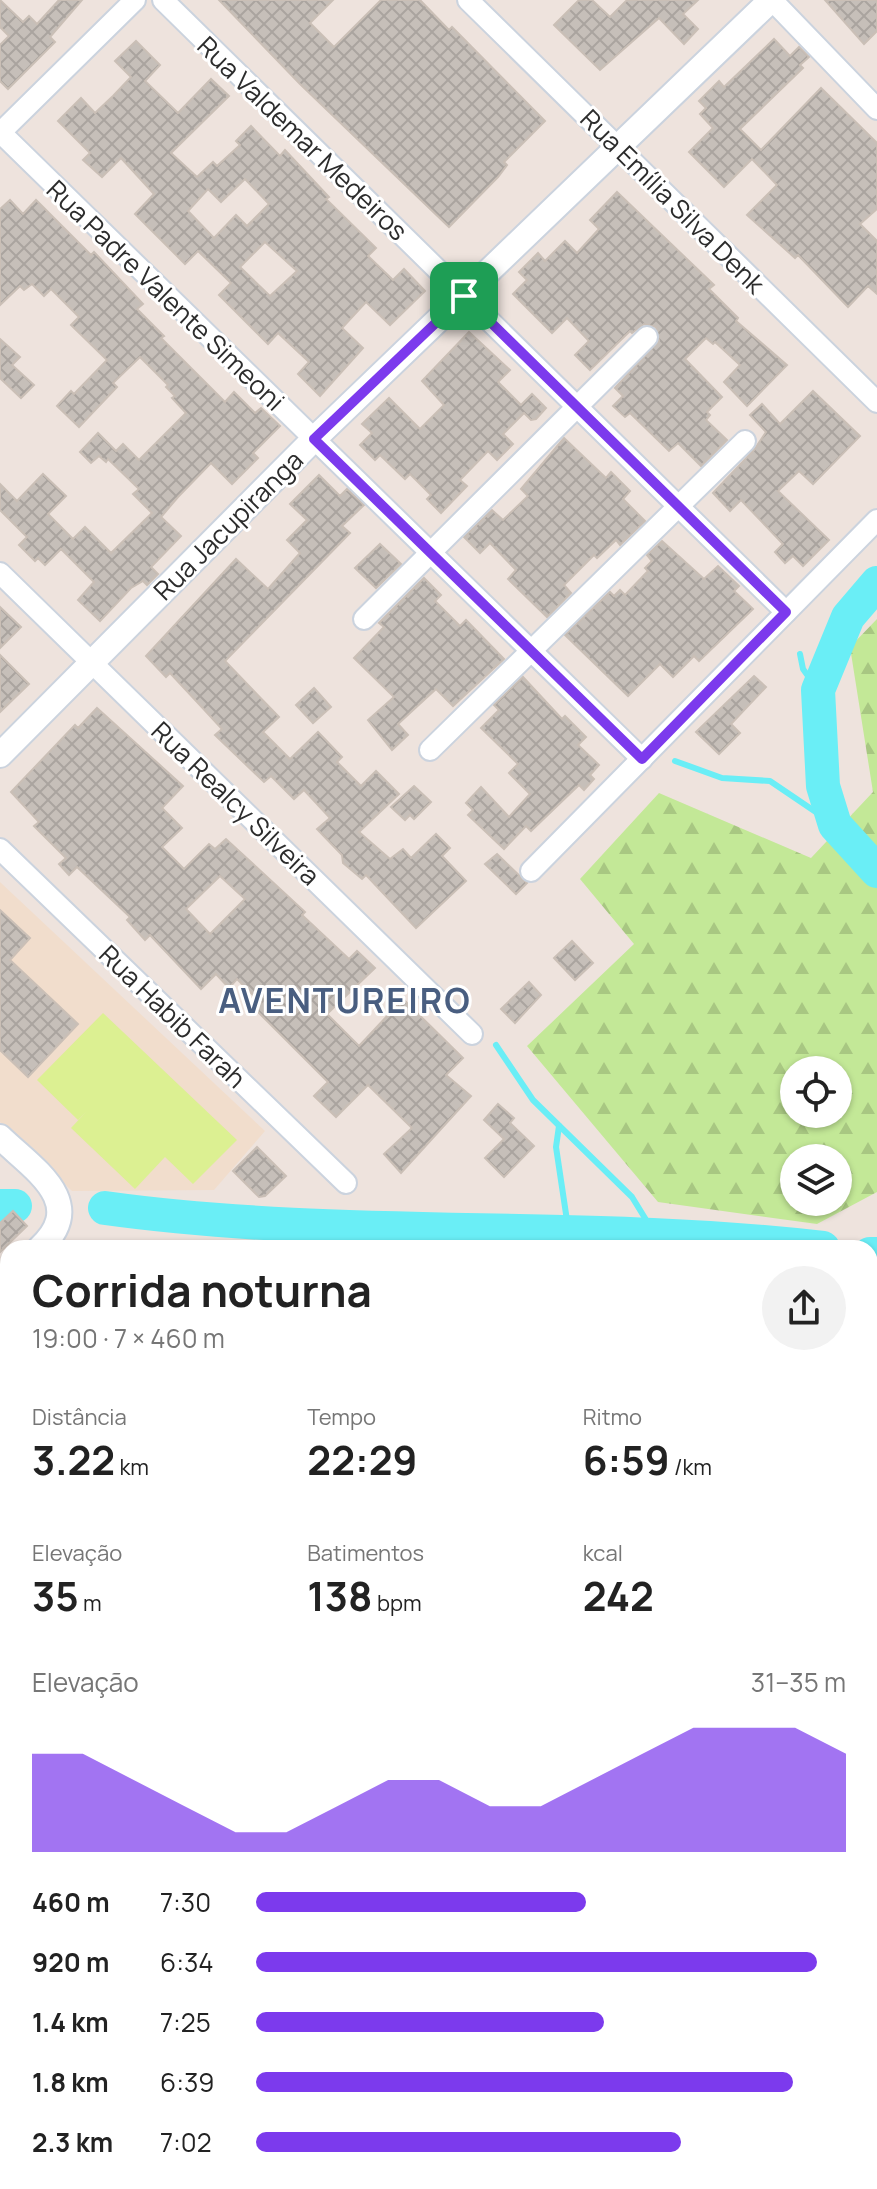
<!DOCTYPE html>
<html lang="pt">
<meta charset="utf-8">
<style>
:root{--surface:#fff;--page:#f2f2f2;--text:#222;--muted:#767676;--accent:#7c3aed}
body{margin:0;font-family:Manrope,sans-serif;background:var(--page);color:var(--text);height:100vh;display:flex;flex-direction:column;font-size:30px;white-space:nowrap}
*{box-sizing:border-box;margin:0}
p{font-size:26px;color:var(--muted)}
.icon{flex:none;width:44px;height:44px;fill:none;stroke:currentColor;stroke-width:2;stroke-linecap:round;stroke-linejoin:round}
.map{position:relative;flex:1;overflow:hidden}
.sheet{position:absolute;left:0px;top:1240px;width:878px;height:950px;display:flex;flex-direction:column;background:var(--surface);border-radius:24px 24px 0 0;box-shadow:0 2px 6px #0004}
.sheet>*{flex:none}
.buttons{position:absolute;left:780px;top:1056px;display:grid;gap:16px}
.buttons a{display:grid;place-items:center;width:72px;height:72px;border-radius:50%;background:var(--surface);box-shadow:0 2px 6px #0004;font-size:40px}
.pin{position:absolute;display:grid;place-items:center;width:68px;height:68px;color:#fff;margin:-34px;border-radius:16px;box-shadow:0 4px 12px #0006}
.round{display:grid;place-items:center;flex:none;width:84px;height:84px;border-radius:42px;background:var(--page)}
.summary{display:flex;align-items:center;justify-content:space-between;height:136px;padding:0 32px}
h1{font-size:44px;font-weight:700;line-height:60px}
.figures{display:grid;grid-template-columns:repeat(3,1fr);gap:12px;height:136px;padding:8px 32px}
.figures div{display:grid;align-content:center}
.figures b{font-size:40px;font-weight:700}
.figures small{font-size:22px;font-weight:400}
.figures p{font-size:22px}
.chart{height:224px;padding:16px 32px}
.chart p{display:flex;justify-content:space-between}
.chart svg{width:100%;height:144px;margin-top:8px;fill:var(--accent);opacity:.7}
ul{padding:0 32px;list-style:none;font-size:26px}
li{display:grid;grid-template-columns:128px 96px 1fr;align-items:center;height:60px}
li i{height:20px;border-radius:10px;background:var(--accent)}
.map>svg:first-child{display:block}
.education{fill:#f1ddcc}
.forest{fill:url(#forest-firs);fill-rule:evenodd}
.pitch{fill:#dcf092}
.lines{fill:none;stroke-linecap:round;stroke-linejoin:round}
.stream{stroke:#6aeef6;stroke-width:6}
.river{stroke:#6aeef6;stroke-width:34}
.building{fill:url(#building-cross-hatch);stroke:#cabfb6;stroke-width:2;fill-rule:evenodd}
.minor-casing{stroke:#cbd3de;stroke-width:24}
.tertiary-casing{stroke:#cbd3de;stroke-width:28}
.minor{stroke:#fff;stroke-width:20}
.tertiary{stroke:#fff;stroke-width:24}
.route-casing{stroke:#fff;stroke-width:16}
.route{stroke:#7c3aed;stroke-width:10}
.labels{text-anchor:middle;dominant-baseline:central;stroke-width:6;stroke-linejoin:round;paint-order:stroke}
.street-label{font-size:26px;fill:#2c2c2c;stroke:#fff}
.district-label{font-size:34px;font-weight:bold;letter-spacing:2px;fill:#495e80;stroke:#fff}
</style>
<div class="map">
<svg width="877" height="2189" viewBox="0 0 877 2189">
<defs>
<pattern id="forest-firs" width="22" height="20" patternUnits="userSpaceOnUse" patternTransform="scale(2)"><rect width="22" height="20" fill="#c3e897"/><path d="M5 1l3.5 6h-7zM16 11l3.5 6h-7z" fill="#a8c782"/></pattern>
<pattern id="building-cross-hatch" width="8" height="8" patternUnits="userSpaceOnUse" patternTransform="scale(2)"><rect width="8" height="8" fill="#c6bfb9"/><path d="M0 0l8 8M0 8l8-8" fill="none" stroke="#aaa49f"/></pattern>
</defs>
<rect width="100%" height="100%" fill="#eee3dd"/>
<polygon class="education" points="0,882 265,1131 214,1190 72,1191 0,1122"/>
<g class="forest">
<path d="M877 619V1192L817 1224 658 1202 527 1046 634 944 580 879 659 793 811 858 873 792 850 647ZM794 1070H838V1114H794ZM794 1158H838V1202H794Z"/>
<polygon points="877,1422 877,2118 870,2111 870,1428"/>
</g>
<polygon class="pitch" points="103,1013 237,1140 193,1184 165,1157 135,1189 71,1128 87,1111 78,1120 37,1080"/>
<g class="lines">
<g class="stream">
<polyline points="800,654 803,669 818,690"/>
<polyline points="675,761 722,778 770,781 835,825"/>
<polyline points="496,1045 533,1100 632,1197 656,1236"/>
<polyline points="559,1126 556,1147 569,1234"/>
<polyline points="324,1248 348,1227"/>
<polyline points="670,1248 674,1237"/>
<polyline points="870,1349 877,1343"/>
<polyline points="870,1921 877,1919"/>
<polyline points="870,2154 877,2161"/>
</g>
<g class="river">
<polyline points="877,583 848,617 818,690 823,786 835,825 877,871"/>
<polyline points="0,1206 15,1206"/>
<path d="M105 1208C343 1241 585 1220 823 1248"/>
<polyline points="870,1254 877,1254"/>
</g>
</g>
<g class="building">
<polygon points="0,0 23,22 29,16 37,24 59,0 82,0 50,37 55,42 8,89 0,81 0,45 9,36 0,27"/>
<polygon points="219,0 333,0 310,23 334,47 381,0 420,0 449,30 452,27 545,121 504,162 507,165 498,177 449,227 300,84"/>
<polygon points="579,0 592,0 610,17 627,0 698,0 683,14 698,29 684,44 659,18 600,70 554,25"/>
<polygon points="825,0 877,0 877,31 864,44"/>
<polygon points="774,39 790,56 799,47 809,57 800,65 803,68 740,129 761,150 821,88 877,143 877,209 860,224 877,241 877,294 868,286 848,307 798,255 795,258 747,215 777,185 752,159 724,187 689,152 713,128 700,114 706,108 699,101 719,81 724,87"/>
<path d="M136 41 160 65 145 81 178 113 211 79 229 96 171 153 197 177 213 162 217 166 240 145 236 141 251 126 280 156 285 150 329 197 326 199 376 248 368 256 393 280 404 269 425 291 390 325 366 302 342 328 363 348 320 396 298 374 309 362 278 333 268 344 219 295 231 283 198 251 185 264 135 214 154 194 121 158 102 177 83 160 90 153 58 121 81 98 95 113 113 96 131 77 115 61ZM245 179 269 204 247 226 236 215 214 238 188 211 208 189 221 202ZM265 242 297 271 270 296 240 267Z"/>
<polygon points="617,192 714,285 709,289 738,318 736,321 787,365 747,406 724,382 740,365 715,342 713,344 706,338 685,359 722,397 707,412 710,415 706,420 727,440 701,466 678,443 669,451 630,413 625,417 613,406 623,396 615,388 659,341 656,327 644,324 632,333 630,331 590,370 575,355 589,341 567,318 552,333 513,294 527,280 519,272 538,253 545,261 565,241 577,253 599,229 590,220"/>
<polygon points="10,200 23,214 36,200 91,255 94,252 143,304 137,309 164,336 161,338 225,402 234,392 255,413 261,408 280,426 253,453 258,458 232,484 211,463 178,497 161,517 181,536 151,567 158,574 147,585 143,581 131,588 100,621 78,600 94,582 61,549 45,565 38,558 35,561 19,545 27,537 0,510 0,484 17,501 43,474 66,496 48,514 73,539 85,527 111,553 152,513 133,494 139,489 108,459 106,462 99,456 91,463 80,452 98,433 116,451 123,444 139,460 186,413 172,398 175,396 166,387 168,385 140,357 113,383 117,387 79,427 57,406 71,391 74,394 107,360 71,325 79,317 51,289 44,296 32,284 24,290 20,286 0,305 0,209"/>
<polygon points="469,332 510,370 498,382 521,405 532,394 546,408 536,419 531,420 524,413 503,434 513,444 497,460 488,451 460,480 467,486 441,513 427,499 431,495 410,474 405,479 380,455 375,460 360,445 372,433 362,424 389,398 420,429 444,405 422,381"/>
<polygon points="0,339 20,357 12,365 34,385 21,398 0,378"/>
<polygon points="813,391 860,436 813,484 799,471 778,491 829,540 803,566 793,556 785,563 775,552 783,544 741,500 730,511 713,493 754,450 766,432 750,415 762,404 780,424"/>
<polygon points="564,438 606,478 611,472 630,491 623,499 645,521 620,545 616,540 597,558 594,555 564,585 571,593 547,617 508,579 516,570 490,543 480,553 464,537 492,510 503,520 528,496 521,489"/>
<polygon points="319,475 340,496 347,489 364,505 342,526 350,533 225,661 279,717 263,732 290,759 318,732 342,757 337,762 361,786 376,771 399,794 359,832 390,859 403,849 411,858 436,834 450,848 442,856 466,881 416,928 366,875 362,879 343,863 342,855 317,829 330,818 304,790 294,799 271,776 264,782 215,735 222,729 198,703 170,673 166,677 146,656 236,559 268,589 300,553 287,540 307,520 290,504"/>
<polygon points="662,541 704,579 718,566 739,586 734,591 753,609 699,661 694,656 673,677 660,664 628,696 565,635 610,592 614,596 620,590 625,595 648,571 645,568 652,561 647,555"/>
<polygon points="380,544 401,564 376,588 355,568"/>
<polygon points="424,578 441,595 435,601 460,626 466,620 504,659 453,706 436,689 398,724 408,735 392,750 368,720 394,697 354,658 384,627 379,623"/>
<polygon points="0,607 21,627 0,648"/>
<polygon points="0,655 29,684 0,712"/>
<polygon points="754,676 766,687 731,724 740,733 719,754 696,732"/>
<polygon points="523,677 562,719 565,716 586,737 578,745 599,765 590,775 594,779 584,790 579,785 531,831 526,826 504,849 468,815 473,810 466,803 481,787 509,817 530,794 509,773 518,764 481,728 499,710 494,705"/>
<polygon points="314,688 331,707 313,723 296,705"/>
<path d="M97 708 183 786 162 808 182 828 162 847 184 869 209 844 215 849 226 839 305 912 302 915 349 959 357 951 375 968 327 1014 359 1046 403 999 463 1058 446 1075 471 1096 401 1173 384 1154 412 1128 368 1085 336 1117 314 1096 328 1082 255 1009 261 1003 237 979 229 988 216 974 201 989 150 935 145 940 127 920 130 917 77 867 69 875 59 864 66 858 34 826 39 822 11 792 75 725 78 728ZM220 876 245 899 210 934 186 909Z"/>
<polygon points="414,786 431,802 414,819 410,815 405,820 391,807"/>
<polygon points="497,854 527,883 516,894 485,864"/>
<polygon points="0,910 30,938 10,960 78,1024 28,1077 0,1050"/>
<polygon points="572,941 593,963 575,980 554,958"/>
<polygon points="529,982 541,995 515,1023 501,1009"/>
<polygon points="498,1104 514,1118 510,1123 534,1146 504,1177 485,1158 504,1139 484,1120"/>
<polygon points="257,1147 286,1176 265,1196 259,1197 233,1171"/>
<polygon points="13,1211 27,1226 0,1252 0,1223"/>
</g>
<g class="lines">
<g class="minor-casing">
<g id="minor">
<polyline points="163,0 786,612"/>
<polyline points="468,0 877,402"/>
<polyline points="772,0 877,109"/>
<polyline points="0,132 642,759"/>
<polyline points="0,133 135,0"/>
<polyline points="0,573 472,1034"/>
<polyline points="364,619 647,337"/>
<polyline points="430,750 745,441"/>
<polyline points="0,849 346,1183"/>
<polyline points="531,871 877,520"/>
<polyline points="0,1832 8,1825"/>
<polyline points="0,2114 8,2107"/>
<polyline points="0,2177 11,2189"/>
<polyline points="551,2189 559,2182"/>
<polyline points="856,2189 857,2188"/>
</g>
</g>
<g class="tertiary-casing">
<g id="tertiary">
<polyline points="0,755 314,439 771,0"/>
<path d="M0 1137C33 1169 89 1202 40 1248"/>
<polyline points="0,1286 8,1278"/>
<polyline points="0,1499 8,1508"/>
<polyline points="0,1544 8,1537"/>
<polyline points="291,2182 293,2189"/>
</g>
</g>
<use href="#minor" class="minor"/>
<use href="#tertiary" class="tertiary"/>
</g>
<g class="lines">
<g class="route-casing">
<polygon id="route" points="464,296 786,612 642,759 314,439"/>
</g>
<use href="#route" class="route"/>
</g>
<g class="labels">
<g class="street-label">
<text transform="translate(303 138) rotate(44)">Rua Valdemar Medeiros</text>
<text transform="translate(673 201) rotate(45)">Rua Emília Silva Denk</text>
<text transform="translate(166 295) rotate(44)">Rua Padre Valente Simeoni</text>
<text transform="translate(228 525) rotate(-45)">Rua Jacupiranga</text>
<text transform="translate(236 803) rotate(44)">Rua Realcy Silveira</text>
<text transform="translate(173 1016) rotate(44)">Rua Habib Farah</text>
</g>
<g class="district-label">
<text x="345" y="1000">AVENTUREIRO</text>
</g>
</g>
</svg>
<div class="buttons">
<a><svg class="icon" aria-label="locate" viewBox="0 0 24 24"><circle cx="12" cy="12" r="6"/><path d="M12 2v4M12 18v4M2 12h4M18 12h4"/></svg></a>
<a><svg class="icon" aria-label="layers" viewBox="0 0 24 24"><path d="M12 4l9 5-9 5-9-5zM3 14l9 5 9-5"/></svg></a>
</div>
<div class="pin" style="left:464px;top:296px;background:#1e9e55"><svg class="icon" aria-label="arrive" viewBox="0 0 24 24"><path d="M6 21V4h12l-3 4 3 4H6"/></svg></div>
<section class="sheet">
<div class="summary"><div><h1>Corrida noturna</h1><p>19:00 · 7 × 460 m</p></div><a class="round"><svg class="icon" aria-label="share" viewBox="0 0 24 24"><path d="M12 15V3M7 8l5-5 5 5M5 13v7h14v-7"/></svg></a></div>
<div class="figures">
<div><p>Distância</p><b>3.22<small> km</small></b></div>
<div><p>Tempo</p><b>22:29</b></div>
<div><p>Ritmo</p><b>6:59<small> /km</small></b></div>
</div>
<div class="figures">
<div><p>Elevação</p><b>35<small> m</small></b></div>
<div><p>Batimentos</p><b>138<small> bpm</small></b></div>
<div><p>kcal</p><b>242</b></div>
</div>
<div class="chart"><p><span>Elevação</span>31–35 m</p>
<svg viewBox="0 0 160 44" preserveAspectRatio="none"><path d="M0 44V14L10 14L20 22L30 30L40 38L50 38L60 30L70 22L80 22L90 30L100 30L110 22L120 14L130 6L140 6L150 6L160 14V44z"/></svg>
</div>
<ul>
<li><b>460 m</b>7:30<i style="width:56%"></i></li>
<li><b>920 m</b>6:34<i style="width:95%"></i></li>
<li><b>1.4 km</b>7:25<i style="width:59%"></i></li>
<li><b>1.8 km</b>6:39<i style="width:91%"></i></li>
<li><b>2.3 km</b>7:02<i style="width:72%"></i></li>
</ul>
</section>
</div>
